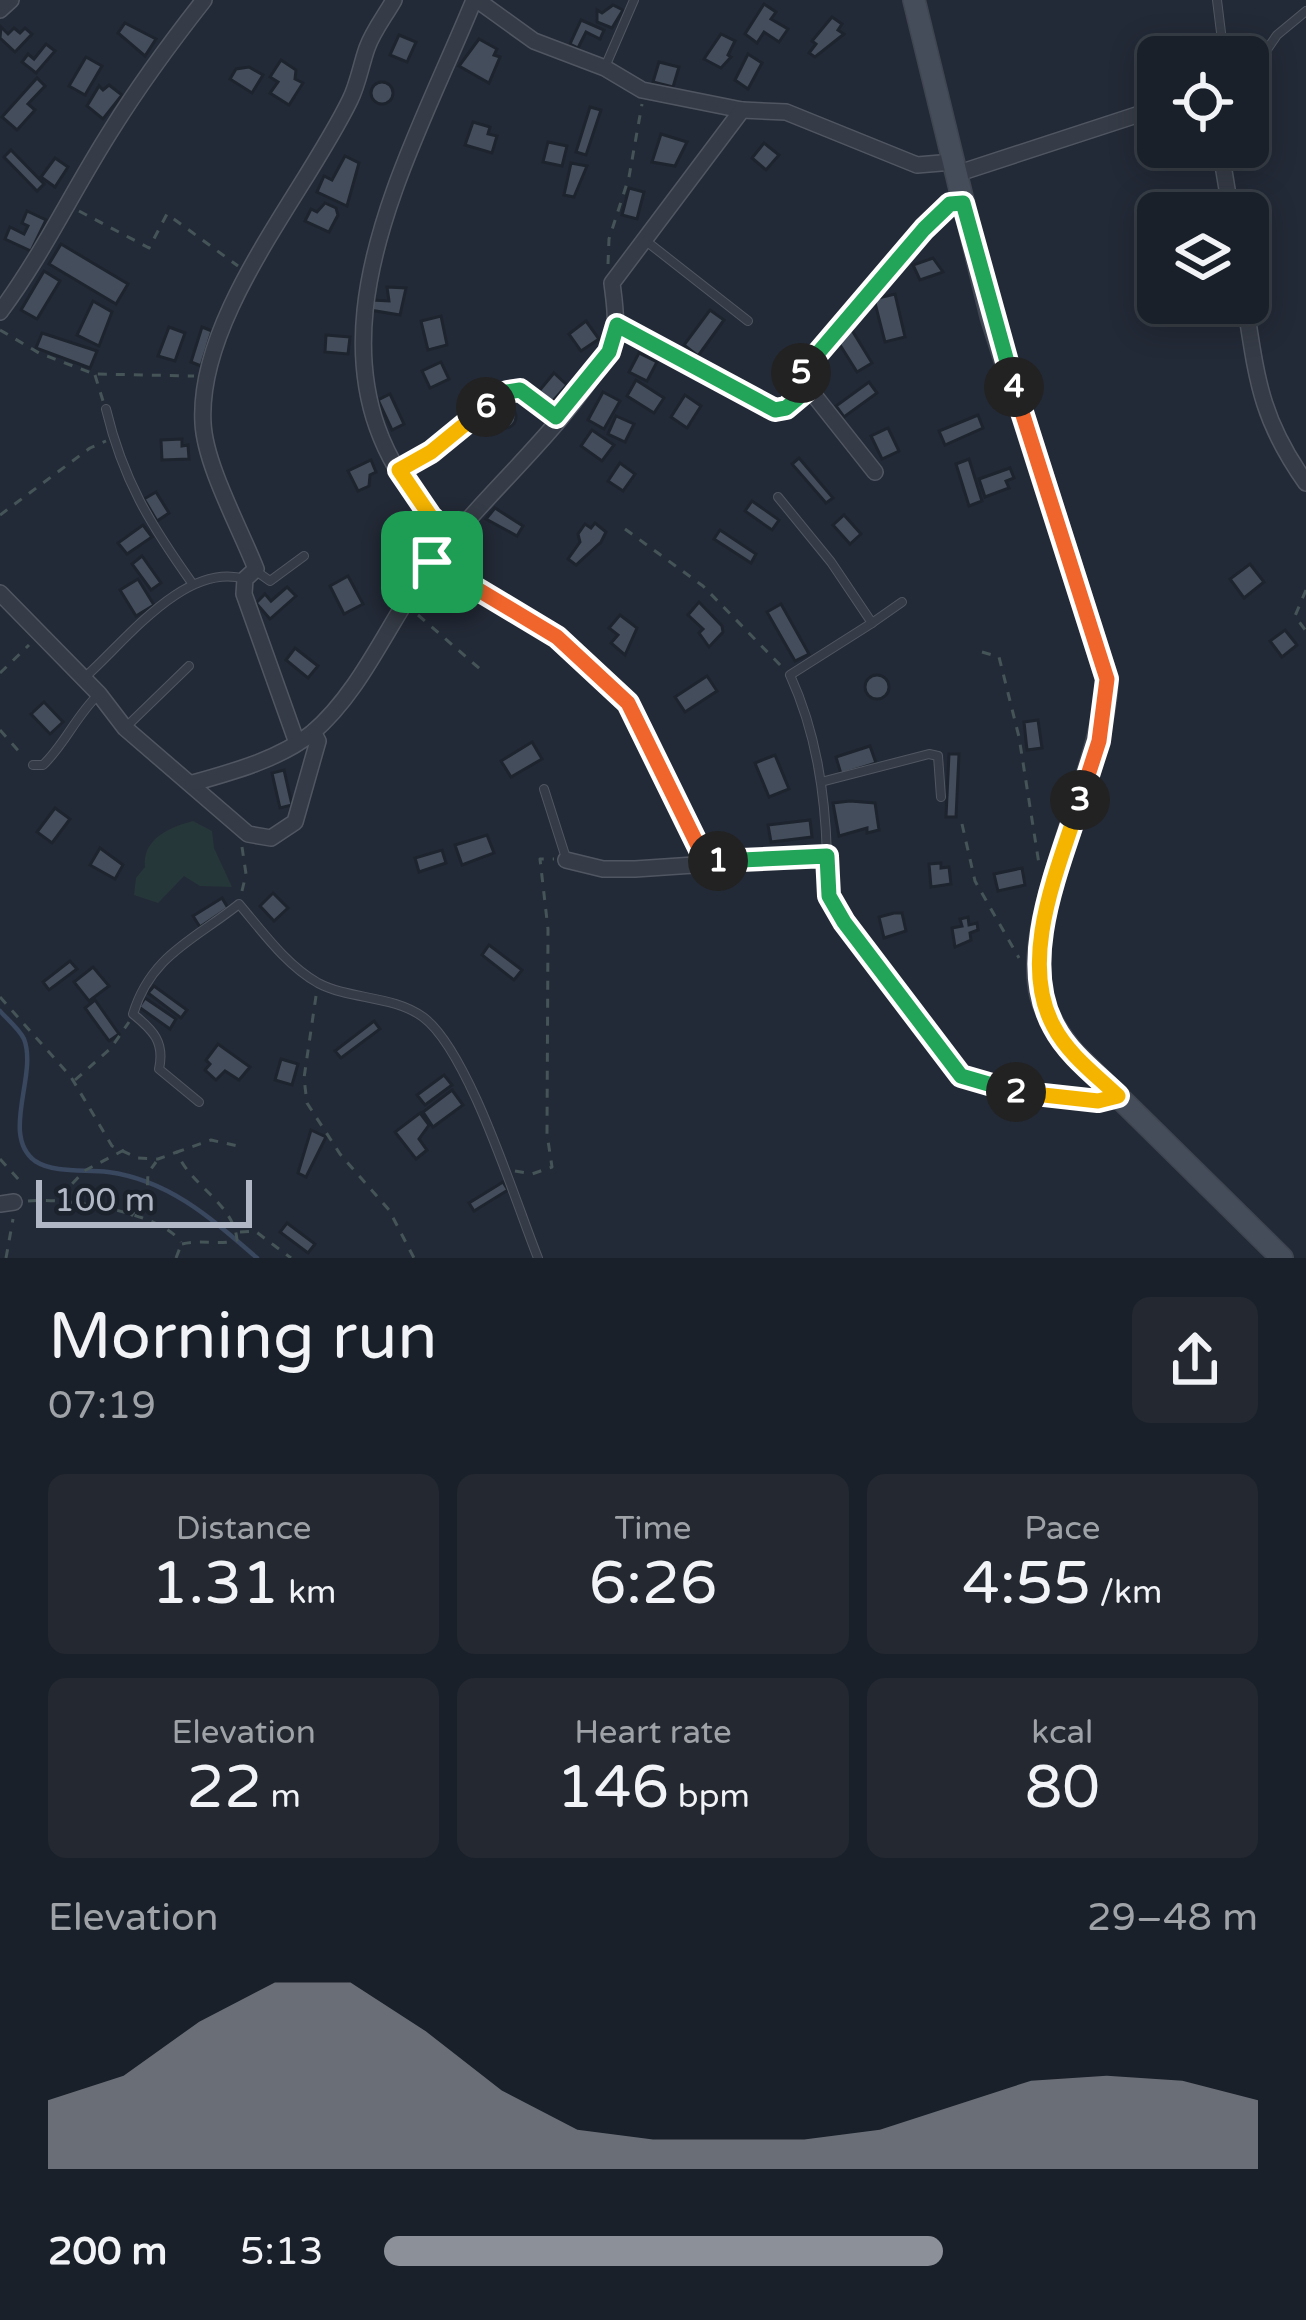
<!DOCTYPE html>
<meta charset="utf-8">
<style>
:root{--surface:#1a2029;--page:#232831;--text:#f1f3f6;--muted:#9fa3a8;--line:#383e46;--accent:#8c9099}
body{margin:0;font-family:"Varela Round",sans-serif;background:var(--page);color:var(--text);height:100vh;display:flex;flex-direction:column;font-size:45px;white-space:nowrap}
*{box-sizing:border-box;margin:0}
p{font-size:39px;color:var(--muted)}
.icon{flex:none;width:66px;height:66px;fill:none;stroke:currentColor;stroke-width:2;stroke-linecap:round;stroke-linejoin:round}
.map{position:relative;height:1258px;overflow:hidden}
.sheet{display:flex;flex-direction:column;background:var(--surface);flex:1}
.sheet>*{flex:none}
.buttons{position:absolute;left:1137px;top:36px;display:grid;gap:24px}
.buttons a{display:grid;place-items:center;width:132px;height:132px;border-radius:18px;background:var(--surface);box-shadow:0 6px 30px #0003,0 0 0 3px var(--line);font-size:60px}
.scale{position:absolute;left:36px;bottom:30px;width:216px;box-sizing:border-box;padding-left:12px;border:6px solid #b1b7c4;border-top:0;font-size:33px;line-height:42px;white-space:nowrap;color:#b1b7c4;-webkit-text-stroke:9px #1c222c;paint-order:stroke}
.pin{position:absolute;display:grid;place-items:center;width:102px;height:102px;color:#fff;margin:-51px;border-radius:24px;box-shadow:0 6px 18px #0006}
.km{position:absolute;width:60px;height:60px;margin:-30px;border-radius:50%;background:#222;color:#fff;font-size:33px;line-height:60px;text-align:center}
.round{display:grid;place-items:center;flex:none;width:126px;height:126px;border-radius:18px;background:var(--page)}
.head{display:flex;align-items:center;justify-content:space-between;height:204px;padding:0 48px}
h1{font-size:66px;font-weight:600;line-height:90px}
.figures{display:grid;grid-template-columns:repeat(3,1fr);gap:18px;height:204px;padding:12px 48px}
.figures div{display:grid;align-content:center;border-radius:18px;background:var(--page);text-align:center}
.figures b{font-size:60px;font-weight:600}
.figures small{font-size:33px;font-weight:400}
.figures p{font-size:33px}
.chart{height:336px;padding:24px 48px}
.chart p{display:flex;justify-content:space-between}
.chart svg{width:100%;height:216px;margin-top:12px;fill:var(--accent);opacity:.7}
ul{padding:0 48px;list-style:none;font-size:39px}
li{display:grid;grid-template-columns:192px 144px 1fr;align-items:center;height:90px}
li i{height:30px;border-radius:15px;background:var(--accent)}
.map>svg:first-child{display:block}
.green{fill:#263739}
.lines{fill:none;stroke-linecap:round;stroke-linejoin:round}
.stream{stroke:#39475f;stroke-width:4.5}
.building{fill:#444d5b;stroke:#1e242e;stroke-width:3}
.lane-casing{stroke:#515762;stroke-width:10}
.street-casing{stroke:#515762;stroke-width:18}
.secondary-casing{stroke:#3f4651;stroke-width:24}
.path{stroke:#445457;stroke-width:3;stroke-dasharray:9 9;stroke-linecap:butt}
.lane{stroke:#363c47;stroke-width:8}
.street{stroke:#363c47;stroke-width:15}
.secondary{stroke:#454c5a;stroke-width:21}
.split-1-casing{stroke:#fff;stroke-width:24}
.split-2-casing{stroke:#fff;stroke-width:24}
.split-3-casing{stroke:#fff;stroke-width:24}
.split-4-casing{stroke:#fff;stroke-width:24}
.split-5-casing{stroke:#fff;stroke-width:24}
.split-6-casing{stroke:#fff;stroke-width:24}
.split-7-casing{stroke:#fff;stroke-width:24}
.split-1{stroke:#f0652b;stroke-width:15}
.split-2{stroke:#22a559;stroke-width:15}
.split-3{stroke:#f5b400;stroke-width:15}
.split-4{stroke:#f0652b;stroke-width:15}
.split-5{stroke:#22a559;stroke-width:15}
.split-6{stroke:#22a559;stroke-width:15}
.split-7{stroke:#f5b400;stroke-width:15}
</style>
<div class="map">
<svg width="1306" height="1258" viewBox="0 0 1306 1258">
<rect width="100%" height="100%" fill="#232a37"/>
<path class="green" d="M193 821 212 831 214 848 232 887 200 886 184 876 158 903 134 895 136 878 145 867C142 839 170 827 193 821Z"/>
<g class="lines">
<path class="stream" d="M0 1011C7 1019 20 1030 24 1039 38 1075 0 1135 35 1161 55 1174 86 1169 108 1172 169 1180 212 1219 257 1258"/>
</g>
<g class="building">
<polygon points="764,4 776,12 771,19 788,29 779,42 764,32 757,43 745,34"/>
<polygon points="613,5 623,10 612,28 597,22 597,10 602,13"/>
<polygon points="832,17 842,24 838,30 844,34 815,57 809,53 816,44 812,41"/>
<polygon points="581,20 604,30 600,39 586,32 578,48 570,44"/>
<polygon points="125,23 156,39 145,56 118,33"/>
<polygon points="1,27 8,34 14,28 20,33 25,28 32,34 15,52 0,38"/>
<polygon points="721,34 735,41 728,55 731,57 721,68 704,59"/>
<polygon points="399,35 416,42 407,62 390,55"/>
<polygon points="479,39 497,49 494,55 500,57 489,83 459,66"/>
<polygon points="46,44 55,51 36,73 22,62 28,54 34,59"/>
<polygon points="748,54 762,63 748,89 735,80"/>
<polygon points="86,57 102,66 85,95 69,86"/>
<polygon points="281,60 296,70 295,79 303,83 289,105 270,93 278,82 270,77"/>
<polygon points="659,62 679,67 673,87 653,82"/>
<polygon points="249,67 263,75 252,93 230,79 236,69"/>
<polygon points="37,78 45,86 28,104 35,110 17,130 2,117"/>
<circle cx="382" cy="93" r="11"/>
<polygon points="109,85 122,95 103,119 87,106 99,86 103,90"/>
<polygon points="590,107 601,110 586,155 576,152"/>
<polygon points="473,122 490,127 488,134 497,136 492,153 465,145"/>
<polygon points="661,134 687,142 675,166 652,162"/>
<polygon points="548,142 567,146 562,166 543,162"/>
<polygon points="764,143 779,155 766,170 752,158"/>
<polygon points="11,150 44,184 37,191 4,157"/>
<polygon points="345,156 359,163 347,206 317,192 324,176 332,180"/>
<polygon points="55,158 68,167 55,187 41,177"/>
<polygon points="571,163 587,166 574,197 564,195"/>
<polygon points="629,188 644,192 637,219 622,215"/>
<polygon points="325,203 336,208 338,215 329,232 305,221 311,209 317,212"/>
<polygon points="27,211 46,220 31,251 5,239 10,227 24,234 28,226 22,223"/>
<polygon points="61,244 128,284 116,304 49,264"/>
<polygon points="933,258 943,272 920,280 913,265"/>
<polygon points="44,271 60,281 37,319 21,310"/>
<polygon points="387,287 406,288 400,315 370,310 371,300 389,301"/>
<polygon points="895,294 905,337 885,342 874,299"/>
<polygon points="93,301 112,312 99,346 77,335"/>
<polygon points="710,310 724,320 698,356 684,345"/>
<polygon points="441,316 447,345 428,350 421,321"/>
<polygon points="586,321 599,339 581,351 569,334"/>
<polygon points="169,327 185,333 175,361 158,356"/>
<polygon points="202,327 212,331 201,366 191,362"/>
<polygon points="850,327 872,363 857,372 835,337"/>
<polygon points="42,333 97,351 90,368 36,348"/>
<polygon points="326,335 350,337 348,354 325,352"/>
<polygon points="639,353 657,362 647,381 629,372"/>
<polygon points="441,362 449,379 430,388 422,371"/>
<polygon points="554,373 567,385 552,402 539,391"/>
<polygon points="636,380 664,398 654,413 627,396"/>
<polygon points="869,382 877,393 844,417 836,406"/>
<polygon points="603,392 620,401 604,429 588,420"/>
<polygon points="390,394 404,424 392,430 378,400"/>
<polygon points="685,395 701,406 687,428 671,417"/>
<circle cx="505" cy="417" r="11"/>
<polygon points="978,415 983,428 945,445 939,431"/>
<polygon points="616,416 634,424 625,442 608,434"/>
<polygon points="888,428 899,451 882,459 871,436"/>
<polygon points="592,430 614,445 602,461 581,446"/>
<polygon points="182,439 182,446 188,445 189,459 162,460 161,440"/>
<polygon points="799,458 833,498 826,503 792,464"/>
<polygon points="969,459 982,501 969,506 956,464"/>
<polygon points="371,460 376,472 370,475 369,486 358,491 348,471"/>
<polygon points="620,463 635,474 623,491 608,481"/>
<polygon points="1010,468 1014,478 1006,481 1009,488 985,497 979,479"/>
<polygon points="156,492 169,513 157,521 144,499"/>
<polygon points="752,501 779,520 772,530 745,511"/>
<polygon points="495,508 523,526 517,536 486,519"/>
<polygon points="844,515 861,534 850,544 833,525"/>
<polygon points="595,523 606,532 601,542 576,565 568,559 580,542 578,534 585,524 591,528"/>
<polygon points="143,525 152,537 127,554 118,543"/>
<polygon points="720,530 756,554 751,563 714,539"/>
<polygon points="142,556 161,583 151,590 132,564"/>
<polygon points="1250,564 1264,582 1244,598 1230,579"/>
<polygon points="348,576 363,604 344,614 330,586"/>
<polygon points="138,579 154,605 136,616 120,590"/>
<polygon points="287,587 296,596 270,619 256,603 265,594 271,601"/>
<polygon points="699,602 722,626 723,632 709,647 699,633 703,629 688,615"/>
<polygon points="781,604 809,654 795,661 767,612"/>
<polygon points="620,615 637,628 625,655 611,643 618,635 609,628"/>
<polygon points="1285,630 1297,645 1282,657 1270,641"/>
<polygon points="295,648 318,666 308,678 286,660"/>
<circle cx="877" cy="687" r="12"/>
<polygon points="707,676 717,691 685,712 675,697"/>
<polygon points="44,702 63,722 50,734 31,714"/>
<polygon points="1038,720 1042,748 1027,750 1024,722"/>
<polygon points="532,742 542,759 511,777 501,761"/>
<polygon points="870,746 876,763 841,774 836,757"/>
<polygon points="949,754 959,754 956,817 946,817"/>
<polygon points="775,755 789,789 769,797 755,763"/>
<polygon points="284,770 292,805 280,808 272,773"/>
<polygon points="850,801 875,803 879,830 867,833 867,828 839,836 833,803"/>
<polygon points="55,808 70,819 52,843 37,832"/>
<polygon points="810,820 812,837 771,842 768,825"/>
<polygon points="487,835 494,853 462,865 455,845"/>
<polygon points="100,848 123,865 115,879 90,865"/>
<polygon points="442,850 446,863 419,872 415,858"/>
<polygon points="941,863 941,868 949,867 951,884 931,887 929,864"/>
<polygon points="1022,868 1025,885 998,891 994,874"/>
<polygon points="273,893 288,908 274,921 260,906"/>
<polygon points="222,898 228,908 200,927 193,916"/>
<polygon points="894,913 902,913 906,931 884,938 879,917"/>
<polygon points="968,917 969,925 977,923 978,930 970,933 971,940 955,947 952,928 962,926 960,919"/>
<polygon points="489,945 522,970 514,980 482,955"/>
<polygon points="70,961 77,969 49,990 43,982"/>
<polygon points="93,967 109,986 89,1001 74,982"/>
<polygon points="154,986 187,1010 181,1018 148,993"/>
<polygon points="145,998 176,1019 170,1029 139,1007"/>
<polygon points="95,1000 119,1034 109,1041 85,1008"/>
<polygon points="374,1021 380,1029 341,1058 335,1051"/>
<polygon points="218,1044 250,1067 239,1080 225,1071 216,1080 205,1070 210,1064 206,1060"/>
<polygon points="281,1059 298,1064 292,1085 275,1080"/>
<polygon points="444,1075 452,1085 425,1105 417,1095"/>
<polygon points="452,1090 463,1105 433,1127 423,1112"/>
<polygon points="420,1113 429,1125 419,1139 427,1150 416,1159 395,1132"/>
<polygon points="311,1130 326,1137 306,1177 298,1173"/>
<polygon points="503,1182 508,1190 474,1211 469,1203"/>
<polygon points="287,1223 315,1244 308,1253 280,1232"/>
</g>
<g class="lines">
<g class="lane-casing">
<g id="lane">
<polyline points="1217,0 1224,57"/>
<polyline points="605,67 634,0"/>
<polyline points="1248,77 1277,35 1306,11"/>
<polyline points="646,241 748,321"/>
<polyline points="897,261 950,204 960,204"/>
<path d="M106 409C123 480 150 524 192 583"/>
<path d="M778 497 831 562 872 623 790 675C816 732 825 792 827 855"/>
<polyline points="256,571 270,581 304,556"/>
<polyline points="872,623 902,602"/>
<path d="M84 678C125 642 185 561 245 579"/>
<polyline points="126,727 189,666"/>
<path d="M33 765H43C65 744 76 716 98 695"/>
<polyline points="821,782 929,754 938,756 941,797"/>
<polyline points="544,789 566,858"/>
<path d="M199 1102 159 1069C165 1042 153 1030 133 1014 151 955 194 940 239 904 262 931 286 965 318 983 350 1000 393 995 423 1017 469 1051 515 1201 538 1258"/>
</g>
</g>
<g class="street-casing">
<g id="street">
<polyline points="477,0 534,41 605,68 642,90 742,110"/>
<polyline points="0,10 11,0"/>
<polyline points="1220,147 1231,213"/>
<polyline points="956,174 1158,108"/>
<path d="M1245 303C1257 379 1260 418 1306 483"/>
<path d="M0 312C43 254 73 190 112 129 140 84 171 42 204 0"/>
<polyline points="617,325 775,410 786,408 805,392 814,395 875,472"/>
<polyline points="476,413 507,392 520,390 557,417"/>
<path d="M453 537C277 377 402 176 474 0"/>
<polyline points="432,562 557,637 628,703 706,861"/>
<polyline points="0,593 99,694 125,728 248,834 271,838 295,822 318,741 313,732"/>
<path d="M297 743 244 594 245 579 256 569C240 528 205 465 203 423 197 316 305 193 350 100 358 84 361 65 367 48 373 31 385 16 394 0"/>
<path d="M193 783C232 772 280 759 312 733 365 688 392 613 434 560 488 491 562 430 606 355 620 332 615 308 612 283L742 110 786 112 917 165 953 162"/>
<polyline points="566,860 603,869 635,869 827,856 829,896 844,922 961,1076 1050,1098 1098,1101 1118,1096"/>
<polyline points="0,1204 14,1202"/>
</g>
</g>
<g class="secondary-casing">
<path id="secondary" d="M914 0 991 316 1107 679C1105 770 1021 915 1041 996 1047 1017 1059 1035 1073 1052L1282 1258"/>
</g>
<g class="path">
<polyline points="79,211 149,248 167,214 238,266"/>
<polyline points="608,264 609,239 629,177 642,104"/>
<polyline points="0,330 39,353 94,374 194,376"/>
<polyline points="95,375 103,401"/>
<polyline points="802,379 800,369 891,267"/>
<polyline points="411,464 466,423"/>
<polyline points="0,515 90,448 106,441"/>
<polyline points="625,529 703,586 784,669"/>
<polyline points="1306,590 1295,616 1306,631"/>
<polyline points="418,615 480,669"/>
<polyline points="982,652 999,657 1019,737 1039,864"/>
<polyline points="0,673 29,645"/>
<polyline points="0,730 23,756"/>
<polyline points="962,824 975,881 1019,958"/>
<polyline points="242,847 246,874 242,891"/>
<polyline points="316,996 304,1078 307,1103 340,1154 389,1210 414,1258"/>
<polyline points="0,997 71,1077 112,1146 138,1158 158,1159 177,1152"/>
<polyline points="75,1080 111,1048 129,1022"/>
<polyline points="0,1159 19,1180 18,1186"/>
<polyline points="515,1171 532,1174 552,1167 547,1134 548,929 540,859 554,859"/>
<polyline points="60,1197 84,1171 124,1150"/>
<path d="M28 1201C65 1197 160 1212 181 1242"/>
<polyline points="131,1216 147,1194 148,1173 156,1162"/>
<polyline points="240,1232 255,1231 291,1258"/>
<path d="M182 1244C202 1239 219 1246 237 1240 234 1203 189 1185 177 1152L211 1140 242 1147"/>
<polyline points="6,1258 13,1219"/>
<polyline points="176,1258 181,1245"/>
</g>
<use href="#lane" class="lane"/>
<use href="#street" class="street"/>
<use href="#secondary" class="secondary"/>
</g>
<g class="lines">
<g class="split-1-casing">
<polyline id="split-1" points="432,562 557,637 628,703 706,862 718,861"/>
</g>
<g class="split-2-casing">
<polyline id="split-2" points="718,861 827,856 829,896 844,922 961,1076 1016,1092"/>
</g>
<g class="split-3-casing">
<path id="split-3" d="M1016 1092 1098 1101 1118 1096C1096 1075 1068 1054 1054 1027 1017 960 1059 867 1080 800"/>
</g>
<g class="split-4-casing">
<polyline id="split-4" points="1014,387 1107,679 1099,741 1080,800"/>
</g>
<g class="split-5-casing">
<polyline id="split-5" points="801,373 924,229 950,204 963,203 1014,387"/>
</g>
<g class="split-6-casing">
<polyline id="split-6" points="486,407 507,392 520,390 556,417 609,352 617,325 775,410 786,408 805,392 801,373"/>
</g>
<g class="split-7-casing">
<polyline id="split-7" points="432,562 453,537 431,517 399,470 431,452 486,407"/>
</g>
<use href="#split-1" class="split-1"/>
<use href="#split-2" class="split-2"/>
<use href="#split-3" class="split-3"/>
<use href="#split-4" class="split-4"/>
<use href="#split-5" class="split-5"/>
<use href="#split-6" class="split-6"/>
<use href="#split-7" class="split-7"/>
</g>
</svg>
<div class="buttons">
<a><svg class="icon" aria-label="locate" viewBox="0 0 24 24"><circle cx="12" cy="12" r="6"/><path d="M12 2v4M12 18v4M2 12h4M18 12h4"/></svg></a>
<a><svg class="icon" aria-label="layers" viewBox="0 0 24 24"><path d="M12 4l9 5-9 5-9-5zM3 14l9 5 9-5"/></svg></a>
</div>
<div class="scale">100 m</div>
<div class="pin" style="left:432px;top:562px;background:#1e9e55"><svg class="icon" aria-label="arrive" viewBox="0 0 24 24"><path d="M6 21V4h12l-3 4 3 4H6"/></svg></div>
<b class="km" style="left:718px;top:861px">1</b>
<b class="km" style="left:1016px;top:1092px">2</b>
<b class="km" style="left:1080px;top:800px">3</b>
<b class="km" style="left:1014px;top:387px">4</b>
<b class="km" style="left:801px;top:373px">5</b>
<b class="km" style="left:486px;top:407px">6</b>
</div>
<section class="sheet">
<div class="head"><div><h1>Morning run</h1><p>07:19</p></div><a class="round"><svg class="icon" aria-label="share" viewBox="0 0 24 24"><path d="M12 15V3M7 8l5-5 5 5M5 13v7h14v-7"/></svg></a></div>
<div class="figures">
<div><p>Distance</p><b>1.31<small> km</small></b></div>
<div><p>Time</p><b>6:26</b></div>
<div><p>Pace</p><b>4:55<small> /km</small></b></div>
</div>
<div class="figures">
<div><p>Elevation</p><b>22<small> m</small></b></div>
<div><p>Heart rate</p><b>146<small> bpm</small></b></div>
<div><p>kcal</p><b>80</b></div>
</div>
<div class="chart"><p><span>Elevation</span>29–48 m</p>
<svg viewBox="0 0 160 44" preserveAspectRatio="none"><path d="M0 44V30L10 25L20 14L30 6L40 6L50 16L60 28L70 36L80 38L90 38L100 38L110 36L120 31L130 26L140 25L150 26L160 30V44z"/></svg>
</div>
<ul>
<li><b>200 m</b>5:13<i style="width:64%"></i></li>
</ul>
</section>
